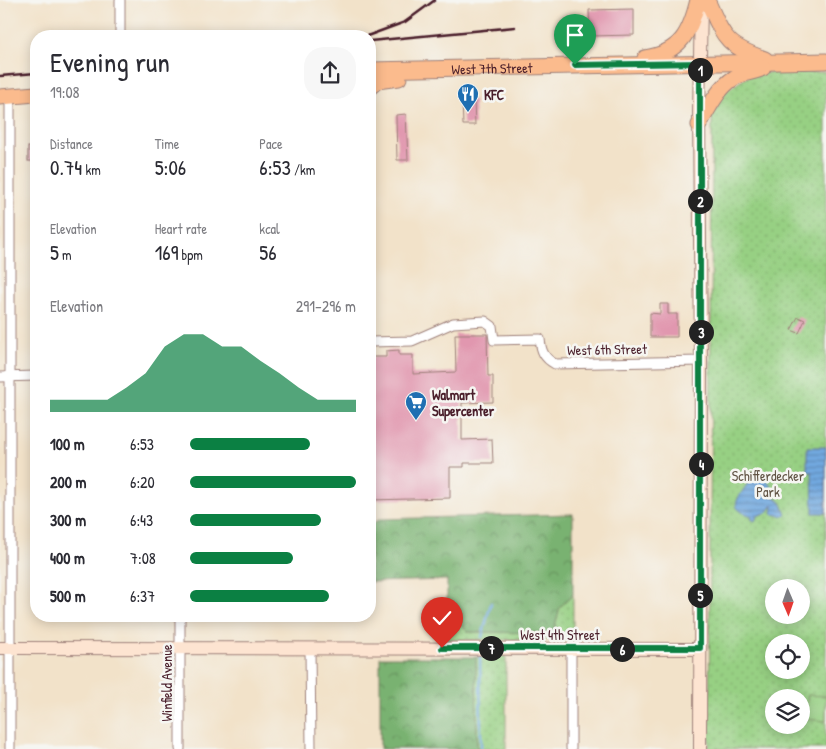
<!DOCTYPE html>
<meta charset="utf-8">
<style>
:root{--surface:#fff;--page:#f7f7f7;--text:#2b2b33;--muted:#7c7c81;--accent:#0b8043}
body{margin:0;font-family:"Patrick Hand",sans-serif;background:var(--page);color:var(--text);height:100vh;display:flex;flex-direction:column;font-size:19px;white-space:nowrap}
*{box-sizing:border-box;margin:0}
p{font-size:16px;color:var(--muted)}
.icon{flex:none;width:28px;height:28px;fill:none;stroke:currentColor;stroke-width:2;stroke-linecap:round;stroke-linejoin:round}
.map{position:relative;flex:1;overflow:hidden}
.panel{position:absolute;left:30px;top:30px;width:346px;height:592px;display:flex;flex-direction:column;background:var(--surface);border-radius:20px;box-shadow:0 2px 12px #0003}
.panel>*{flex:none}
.needle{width:32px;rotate:178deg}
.tools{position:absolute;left:765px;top:579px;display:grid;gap:10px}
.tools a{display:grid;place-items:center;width:45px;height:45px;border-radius:50%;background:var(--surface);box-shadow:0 2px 12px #0003;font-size:25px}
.pin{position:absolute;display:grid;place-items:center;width:42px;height:42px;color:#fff;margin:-51px -21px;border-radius:50% 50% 50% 0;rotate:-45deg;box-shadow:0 0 5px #0007}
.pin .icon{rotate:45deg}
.km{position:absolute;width:25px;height:25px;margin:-12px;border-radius:50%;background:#222;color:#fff;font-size:14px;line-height:25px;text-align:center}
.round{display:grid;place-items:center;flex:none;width:52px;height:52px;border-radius:20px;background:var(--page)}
.summary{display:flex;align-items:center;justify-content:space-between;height:85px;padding:0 20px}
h1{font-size:28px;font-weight:600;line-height:38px}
.metrics{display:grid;grid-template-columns:repeat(3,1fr);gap:8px;height:85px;padding:5px 20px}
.metrics div{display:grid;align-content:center}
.metrics b{font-size:21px;font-weight:600}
.metrics small{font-size:14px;font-weight:400}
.metrics p{font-size:14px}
.chart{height:140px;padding:10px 20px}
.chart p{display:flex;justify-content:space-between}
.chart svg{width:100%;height:90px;margin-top:5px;fill:var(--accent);opacity:.7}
ul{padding:0 20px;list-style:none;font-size:16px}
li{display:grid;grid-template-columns:80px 60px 1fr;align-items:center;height:38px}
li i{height:12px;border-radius:6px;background:var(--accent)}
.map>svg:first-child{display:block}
.grass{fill:url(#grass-dots);stroke:#707857;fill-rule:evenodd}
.forest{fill:url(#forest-crowns);stroke:#62684e}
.garden{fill:#97d083;stroke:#707857}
.water{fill:url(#water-rules);stroke:#5e6485}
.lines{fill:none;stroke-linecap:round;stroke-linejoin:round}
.stream{stroke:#71a8df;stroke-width:2.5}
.building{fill:#e197af}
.street-casing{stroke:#9e807a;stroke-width:11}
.secondary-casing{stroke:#9e807a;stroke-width:14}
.primary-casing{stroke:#9e807a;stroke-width:17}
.street{stroke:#fff;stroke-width:9}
.secondary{stroke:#fde4d1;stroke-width:12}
.primary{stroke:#fbbb8d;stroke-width:15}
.rail{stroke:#4a1f2b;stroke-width:2.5}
.route-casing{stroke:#fff;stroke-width:10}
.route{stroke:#0b8043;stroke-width:6}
.labels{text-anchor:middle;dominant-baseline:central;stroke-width:5;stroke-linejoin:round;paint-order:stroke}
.street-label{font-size:14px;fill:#4a1f2b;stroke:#f6f6f2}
.poi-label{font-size:14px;font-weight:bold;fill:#4a1f2b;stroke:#f6f6f2;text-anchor:start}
.park-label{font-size:14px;fill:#615445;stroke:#f6f6f2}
</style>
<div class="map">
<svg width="826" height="749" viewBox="0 0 826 749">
<defs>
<pattern id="grass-dots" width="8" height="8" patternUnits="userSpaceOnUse" patternTransform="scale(1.25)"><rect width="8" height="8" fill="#97d083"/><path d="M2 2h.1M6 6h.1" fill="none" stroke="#84b271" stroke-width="1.8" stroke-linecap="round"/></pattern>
<pattern id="forest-crowns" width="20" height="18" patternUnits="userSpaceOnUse" patternTransform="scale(1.25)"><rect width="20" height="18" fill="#79b271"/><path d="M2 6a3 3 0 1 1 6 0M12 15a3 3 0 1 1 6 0" fill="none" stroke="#65905d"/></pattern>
<pattern id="water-rules" width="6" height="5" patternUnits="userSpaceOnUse" patternTransform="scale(1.25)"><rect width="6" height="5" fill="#71a8df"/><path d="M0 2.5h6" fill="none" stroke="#5f88b5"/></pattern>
</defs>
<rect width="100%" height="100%" fill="#f6f6f2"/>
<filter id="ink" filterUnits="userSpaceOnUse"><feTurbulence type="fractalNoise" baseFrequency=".02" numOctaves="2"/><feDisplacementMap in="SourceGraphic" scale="10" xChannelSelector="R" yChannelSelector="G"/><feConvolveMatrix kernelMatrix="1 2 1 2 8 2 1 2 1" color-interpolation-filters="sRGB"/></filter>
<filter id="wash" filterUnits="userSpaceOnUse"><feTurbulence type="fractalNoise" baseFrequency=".0096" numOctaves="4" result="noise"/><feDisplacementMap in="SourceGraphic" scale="20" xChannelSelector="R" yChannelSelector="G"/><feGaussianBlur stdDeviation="1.12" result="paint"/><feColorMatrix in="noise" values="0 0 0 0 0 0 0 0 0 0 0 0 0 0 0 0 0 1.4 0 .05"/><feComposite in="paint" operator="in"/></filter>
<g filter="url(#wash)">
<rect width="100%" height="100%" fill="#f2e2c9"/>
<g class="grass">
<path d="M826 72V749H709L712 117 725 91 754 73ZM774 588H801V615H774ZM774 642H801V670H774ZM774 698H801V725H774Z"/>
<polygon points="573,595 573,640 447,640 447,609 468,632 553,633 560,606"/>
<polygon points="506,656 506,749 477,749 476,657"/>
</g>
<g class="forest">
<polygon points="573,514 573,595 560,607 553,633 468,632 447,609 447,580 370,582 370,525 380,519"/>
<polygon points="380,657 476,657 477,749 380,749"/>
</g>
<polygon class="garden" points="808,695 826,696 826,721 805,719"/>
<g class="water">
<polygon points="807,447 826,447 826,513 813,513 812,472 807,472"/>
<path d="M754 477C766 475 773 484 772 496 781 499 783 506 786 514L783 516 772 514 773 505 768 512 757 516 755 521 751 519 752 516C732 509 733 505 744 489 748 484 748 480 754 477Z"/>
</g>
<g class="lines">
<g class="stream">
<polyline points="482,637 491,603"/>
<polyline points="480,652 481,749"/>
</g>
</g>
<g id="blocks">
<g class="building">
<polygon points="634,9 634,35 590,36 589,10"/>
<polygon points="462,100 474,100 475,125 463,125"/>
<polygon points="406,114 408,160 397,160 396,115"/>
<rect x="28" y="147" width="8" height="14"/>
<polygon points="660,304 668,304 668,314 677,314 677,337 650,337 650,313 660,314"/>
<polygon points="798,317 805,320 799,333 791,330"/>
<polygon points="455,334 487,334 488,376 493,376 493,402 462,403 462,440 492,439 493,463 464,463 464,467 450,467 450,498 370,500 370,357 386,357 386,351 399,350 399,355 413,355 413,374 456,372"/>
</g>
</g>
</g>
<g filter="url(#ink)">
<use href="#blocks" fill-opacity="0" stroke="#9e807a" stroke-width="1"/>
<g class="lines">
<g class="street-casing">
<g id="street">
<polyline points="120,0 120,36"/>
<path d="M370 342 412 341 453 323 485 321 492 326 494 340 540 339C541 351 544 358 555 364L701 361"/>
<polyline points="0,377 36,376"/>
<polyline points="310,648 311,749"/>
<polyline points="10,749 10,96"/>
<polyline points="180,749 180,616"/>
<polyline points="571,749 571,649"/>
</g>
</g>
<g class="secondary-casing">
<g id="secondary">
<polyline points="0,648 700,649"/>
<polyline points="700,749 701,361 699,112 701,2"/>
</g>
</g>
<g class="primary-casing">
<g id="primary">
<path d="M707 0C724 37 724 45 765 59"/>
<path d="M645 58C681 52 690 33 698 0"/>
<path id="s1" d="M370 70 826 61"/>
<polyline points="370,87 377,81 399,78"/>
<polyline points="0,97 36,94"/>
<path d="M699 125C708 109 718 88 734 78 743 72 754 73 763 68"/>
</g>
</g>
<use href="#street" class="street"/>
<use href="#secondary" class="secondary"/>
<use href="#primary" class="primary"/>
<g class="rail">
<polyline points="367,36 405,22 435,0"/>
<polyline points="370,41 515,27"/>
<polyline points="0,76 36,73"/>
</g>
</g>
</g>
<g class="lines" filter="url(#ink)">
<g class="route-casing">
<polyline id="route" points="442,648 700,648 700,63 575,65"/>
</g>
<use href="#route" class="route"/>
</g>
<defs>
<g id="restaurant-pin" transform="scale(1.125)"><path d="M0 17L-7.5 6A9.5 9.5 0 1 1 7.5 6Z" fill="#1f6fb2" stroke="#f6f6f2"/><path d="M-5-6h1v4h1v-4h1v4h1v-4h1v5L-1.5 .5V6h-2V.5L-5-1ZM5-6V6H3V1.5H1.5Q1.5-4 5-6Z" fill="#fff"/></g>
<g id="supermarket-pin" transform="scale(1.125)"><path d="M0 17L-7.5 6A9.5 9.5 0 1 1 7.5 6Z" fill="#1f6fb2" stroke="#f6f6f2"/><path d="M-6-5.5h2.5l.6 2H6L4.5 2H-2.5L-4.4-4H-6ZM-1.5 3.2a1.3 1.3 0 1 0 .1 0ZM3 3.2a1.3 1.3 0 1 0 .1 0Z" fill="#fff"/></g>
</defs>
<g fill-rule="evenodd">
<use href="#restaurant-pin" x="468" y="94"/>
<use href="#supermarket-pin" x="416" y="402"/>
</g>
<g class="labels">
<g class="street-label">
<text stroke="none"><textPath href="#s1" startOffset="122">West 7th Street</textPath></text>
<text transform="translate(607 349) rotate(-1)">West 6th Street</text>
<text x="560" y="634">West 4th Street</text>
<text transform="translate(166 683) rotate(-90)">Winfield Avenue</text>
</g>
<g class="poi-label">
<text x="484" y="94">KFC</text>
<text x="432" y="394">Walmart<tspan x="432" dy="16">Supercenter</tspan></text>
</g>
<g class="park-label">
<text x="768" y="475">Schifferdecker<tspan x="768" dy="16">Park</tspan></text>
</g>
</g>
</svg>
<div class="tools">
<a><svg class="needle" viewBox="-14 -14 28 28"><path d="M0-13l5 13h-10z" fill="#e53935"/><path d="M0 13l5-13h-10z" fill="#7c7c81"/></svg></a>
<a><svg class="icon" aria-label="locate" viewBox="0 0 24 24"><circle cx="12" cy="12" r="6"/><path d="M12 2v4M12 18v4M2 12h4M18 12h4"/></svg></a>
<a><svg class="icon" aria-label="layers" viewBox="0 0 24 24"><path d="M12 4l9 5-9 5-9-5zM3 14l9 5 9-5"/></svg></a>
</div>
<div class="pin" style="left:575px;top:65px;background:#1e9e55"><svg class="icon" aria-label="arrive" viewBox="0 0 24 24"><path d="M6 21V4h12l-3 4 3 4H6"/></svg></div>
<div class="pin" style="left:442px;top:648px;background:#d93025"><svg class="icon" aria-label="check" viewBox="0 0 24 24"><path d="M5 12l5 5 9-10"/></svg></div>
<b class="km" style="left:700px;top:70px">1</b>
<b class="km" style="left:700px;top:201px">2</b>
<b class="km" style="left:701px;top:332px">3</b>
<b class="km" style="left:701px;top:464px">4</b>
<b class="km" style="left:700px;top:595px">5</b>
<b class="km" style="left:622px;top:649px">6</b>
<b class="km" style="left:491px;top:648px">7</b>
<section class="panel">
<div class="summary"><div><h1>Evening run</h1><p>19:08</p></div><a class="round"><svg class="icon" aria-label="share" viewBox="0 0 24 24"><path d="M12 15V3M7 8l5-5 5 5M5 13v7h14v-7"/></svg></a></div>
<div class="metrics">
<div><p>Distance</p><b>0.74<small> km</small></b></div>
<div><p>Time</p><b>5:06</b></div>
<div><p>Pace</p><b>6:53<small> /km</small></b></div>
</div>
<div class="metrics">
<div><p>Elevation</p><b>5<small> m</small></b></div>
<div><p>Heart rate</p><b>169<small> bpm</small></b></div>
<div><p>kcal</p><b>56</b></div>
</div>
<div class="chart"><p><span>Elevation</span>291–296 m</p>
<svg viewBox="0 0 160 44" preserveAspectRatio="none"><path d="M0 44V38L10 38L20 38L30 38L40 32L50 25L60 12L70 6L80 6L90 12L100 12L110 19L120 25L130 32L140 38L150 38L160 38V44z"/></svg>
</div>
<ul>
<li><b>100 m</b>6:53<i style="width:72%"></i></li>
<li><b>200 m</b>6:20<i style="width:100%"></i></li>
<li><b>300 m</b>6:43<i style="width:79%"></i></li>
<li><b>400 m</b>7:08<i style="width:62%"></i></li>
<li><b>500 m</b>6:37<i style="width:84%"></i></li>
</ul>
</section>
</div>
